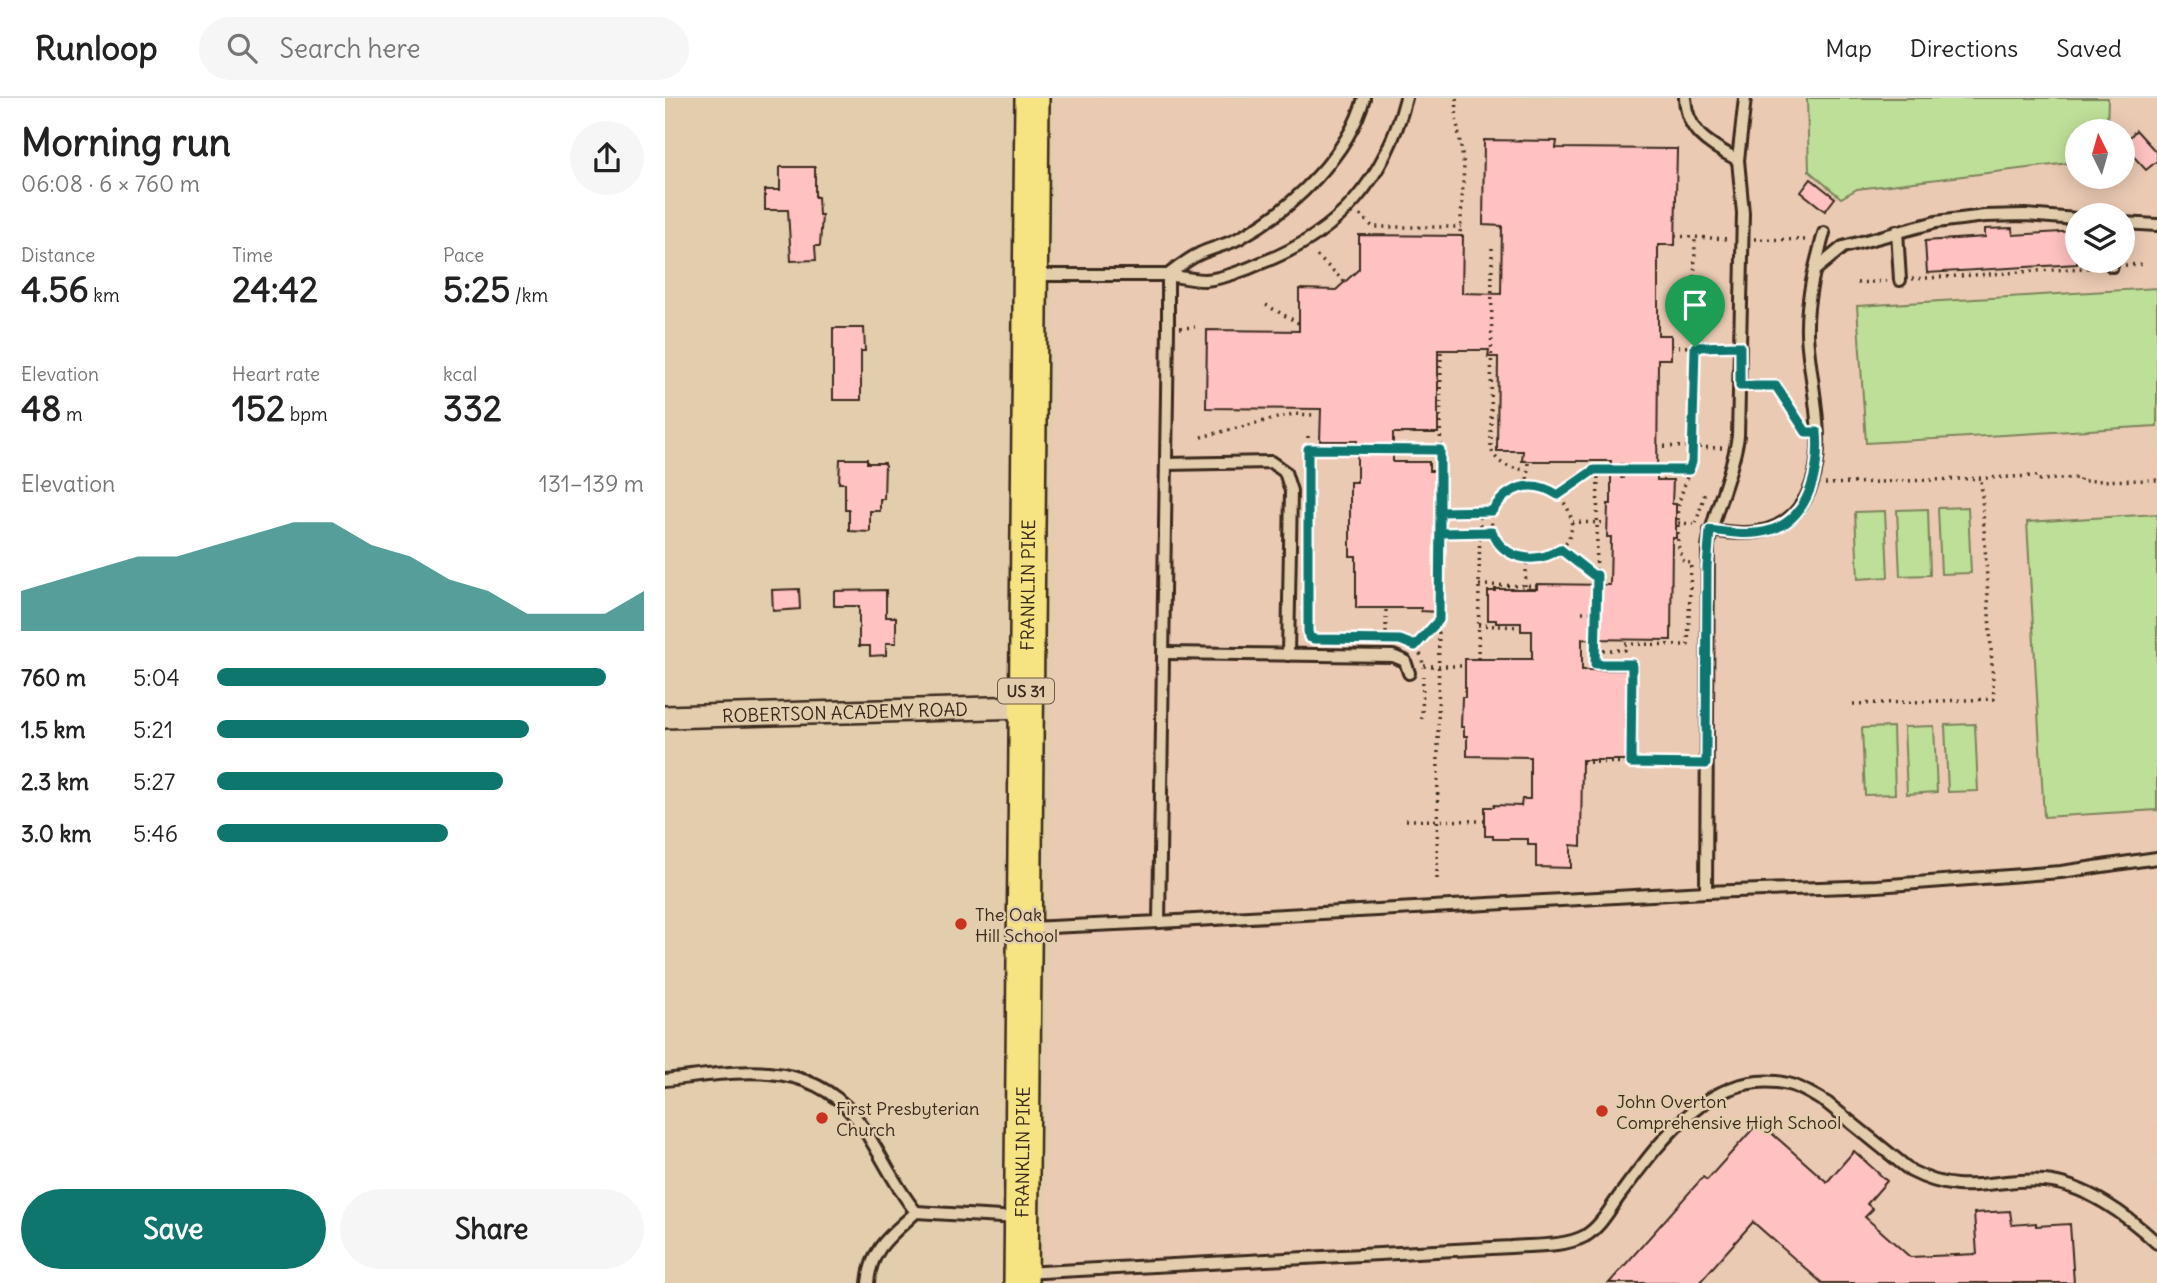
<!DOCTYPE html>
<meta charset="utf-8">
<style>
:root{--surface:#fff;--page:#f6f6f6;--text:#222;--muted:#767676;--line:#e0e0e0;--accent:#0f766e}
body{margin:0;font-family:Delius,sans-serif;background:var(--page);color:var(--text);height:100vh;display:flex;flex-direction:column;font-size:26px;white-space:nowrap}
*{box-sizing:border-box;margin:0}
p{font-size:23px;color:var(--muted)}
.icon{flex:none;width:38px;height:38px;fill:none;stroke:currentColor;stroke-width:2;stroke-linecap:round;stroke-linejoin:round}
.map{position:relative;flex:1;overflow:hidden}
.side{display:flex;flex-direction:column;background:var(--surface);width:665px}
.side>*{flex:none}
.needle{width:46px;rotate:355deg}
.fabs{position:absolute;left:1400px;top:21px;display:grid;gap:14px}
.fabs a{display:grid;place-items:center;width:70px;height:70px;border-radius:50%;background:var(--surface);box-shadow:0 4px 18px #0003;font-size:35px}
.pin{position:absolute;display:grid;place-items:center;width:60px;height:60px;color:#fff;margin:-72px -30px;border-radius:50% 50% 50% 0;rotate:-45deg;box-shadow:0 0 7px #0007}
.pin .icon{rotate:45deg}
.round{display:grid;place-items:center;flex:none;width:74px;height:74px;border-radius:37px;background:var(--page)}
.head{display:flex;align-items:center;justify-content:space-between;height:119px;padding:0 21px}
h1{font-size:38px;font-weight:800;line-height:52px}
.figures{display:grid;grid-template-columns:repeat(3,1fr);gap:10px;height:119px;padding:7px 21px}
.figures div{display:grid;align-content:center}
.figures b{font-size:35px;font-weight:800}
.figures small{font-size:19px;font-weight:400}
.figures p{font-size:19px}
.chart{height:196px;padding:14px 21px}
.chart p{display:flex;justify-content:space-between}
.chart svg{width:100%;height:126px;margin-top:7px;fill:var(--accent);opacity:.7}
.cta{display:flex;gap:14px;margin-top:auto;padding:14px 21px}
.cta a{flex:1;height:80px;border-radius:42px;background:var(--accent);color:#fff;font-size:28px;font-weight:800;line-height:80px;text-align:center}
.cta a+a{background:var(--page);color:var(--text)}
ul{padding:0 21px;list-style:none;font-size:23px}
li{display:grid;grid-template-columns:112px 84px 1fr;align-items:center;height:52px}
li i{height:18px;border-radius:9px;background:var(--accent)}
header{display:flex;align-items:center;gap:42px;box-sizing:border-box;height:98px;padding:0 35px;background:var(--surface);border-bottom:2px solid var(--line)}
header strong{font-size:33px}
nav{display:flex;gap:38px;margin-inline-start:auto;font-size:24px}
.search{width:490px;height:63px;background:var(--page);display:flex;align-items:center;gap:18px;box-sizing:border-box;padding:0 24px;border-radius:38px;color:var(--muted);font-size:26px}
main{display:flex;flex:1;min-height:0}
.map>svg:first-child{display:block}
.built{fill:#ebcab3;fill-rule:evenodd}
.green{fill:#bedf98;stroke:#7c845b;stroke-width:2}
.building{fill:#ffc2c0;stroke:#3b2a1e;stroke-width:2}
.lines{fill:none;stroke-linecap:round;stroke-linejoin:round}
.lane-casing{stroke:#3b2a1e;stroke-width:16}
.street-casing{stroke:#3b2a1e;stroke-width:26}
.primary-casing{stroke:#3b2a1e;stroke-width:38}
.path{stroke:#3b2a1e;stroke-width:3.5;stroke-dasharray:2 5;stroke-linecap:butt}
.lane{stroke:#e2cead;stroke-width:10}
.street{stroke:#e2cead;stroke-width:21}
.primary{stroke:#f6e381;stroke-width:33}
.route-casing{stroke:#fff;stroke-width:14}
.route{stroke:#0f766e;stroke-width:9}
.poi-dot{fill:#c8321e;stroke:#e2cead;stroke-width:2.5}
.labels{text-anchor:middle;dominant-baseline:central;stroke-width:5;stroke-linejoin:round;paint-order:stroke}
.shield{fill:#e2cead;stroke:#6d5b49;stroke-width:2}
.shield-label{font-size:16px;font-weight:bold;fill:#3b2a1e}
.street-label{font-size:18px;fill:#3b2a1e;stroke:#e2cead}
.poi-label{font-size:18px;fill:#3b2a1e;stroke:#e2cead;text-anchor:start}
</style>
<header>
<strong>Runloop</strong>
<div class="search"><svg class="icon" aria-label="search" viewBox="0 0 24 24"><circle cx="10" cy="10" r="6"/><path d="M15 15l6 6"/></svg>Search here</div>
<nav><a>Map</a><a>Directions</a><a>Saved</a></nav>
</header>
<main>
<section class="side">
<div class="head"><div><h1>Morning run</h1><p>06:08 · 6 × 760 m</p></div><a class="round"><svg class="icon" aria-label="share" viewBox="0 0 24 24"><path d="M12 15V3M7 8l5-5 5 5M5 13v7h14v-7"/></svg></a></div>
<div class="figures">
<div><p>Distance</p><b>4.56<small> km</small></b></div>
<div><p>Time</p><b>24:42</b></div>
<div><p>Pace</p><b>5:25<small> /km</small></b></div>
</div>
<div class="figures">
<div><p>Elevation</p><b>48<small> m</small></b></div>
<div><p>Heart rate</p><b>152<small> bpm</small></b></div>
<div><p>kcal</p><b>332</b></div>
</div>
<div class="chart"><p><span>Elevation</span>131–139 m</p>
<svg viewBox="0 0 160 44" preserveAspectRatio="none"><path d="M0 44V30L10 26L20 22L30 18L40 18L50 14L60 10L70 6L80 6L90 14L100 18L110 26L120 30L130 38L140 38L150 38L160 30V44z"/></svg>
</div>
<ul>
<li><b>760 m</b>5:04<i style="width:91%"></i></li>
<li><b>1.5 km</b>5:21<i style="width:73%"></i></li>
<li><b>2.3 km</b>5:27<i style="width:67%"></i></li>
<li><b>3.0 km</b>5:46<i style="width:54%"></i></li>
</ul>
<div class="cta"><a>Save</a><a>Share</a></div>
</section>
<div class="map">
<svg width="1492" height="1185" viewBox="0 0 1492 1185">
<rect width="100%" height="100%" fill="#e2cead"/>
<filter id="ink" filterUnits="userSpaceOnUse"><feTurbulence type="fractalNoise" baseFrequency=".0143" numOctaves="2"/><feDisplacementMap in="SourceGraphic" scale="14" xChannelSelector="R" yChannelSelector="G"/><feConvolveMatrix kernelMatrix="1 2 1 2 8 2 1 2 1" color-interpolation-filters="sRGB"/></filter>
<g filter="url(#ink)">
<path class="built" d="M391 0H1492V1185H380L386 841ZM1412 33H1458V79H1412ZM1412 117H1458V163H1412Z"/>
<g class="green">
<polygon points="1142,0 1443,0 1442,33 1412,33 1412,64 1192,91 1176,100 1144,73"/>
<polygon points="1492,190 1492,328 1201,345 1192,208"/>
<polygon points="1303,409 1306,475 1276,476 1273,410"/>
<polygon points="1263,411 1265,477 1235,478 1232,412"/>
<polygon points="1220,413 1223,479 1193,481 1190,414"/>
<polygon points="1492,416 1492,712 1379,719 1362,424"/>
<polygon points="1310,626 1313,693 1283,694 1280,627"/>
<polygon points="1269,628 1272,694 1242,696 1239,629"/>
<polygon points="1228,629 1230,696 1200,697 1197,630"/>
</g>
<g class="building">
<polygon points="1471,32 1492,55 1492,63 1481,72 1458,47"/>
<polygon points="819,42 892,43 891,50 1012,51 1010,147 993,147 993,237 1006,237 1006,261 993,261 992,382 1008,382 1007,406 1011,406 1011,440 1007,440 1006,542 917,541 917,572 966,572 965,662 917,662 916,748 906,747 906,770 871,769 871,747 863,747 863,741 828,741 828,738 820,738 820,709 829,709 829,707 856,708 857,701 865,701 865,659 802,658 802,638 799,638 799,629 796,629 797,599 800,599 800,561 867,561 867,533 856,533 856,525 831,525 831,522 823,522 823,493 830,493 830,491 872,491 872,486 945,487 946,439 942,439 943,406 946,406 946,363 857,363 858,353 832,353 833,259 823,259 824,252 773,252 773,335 728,335 728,364 764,364 764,373 771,373 771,496 774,496 774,514 756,513 756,510 691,510 691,458 685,458 685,384 692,384 692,343 655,343 656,311 541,310 542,232 634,233 634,191 671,192 694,171 694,137 798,138 797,195 836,196 837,128 818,127"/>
<polygon points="115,69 150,69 150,99 153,99 154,117 157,117 155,148 150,148 151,162 126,163 123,112 100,112 100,92 115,92"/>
<polygon points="1146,81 1170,100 1160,113 1136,94"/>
<polygon points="1347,130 1348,137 1412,133 1412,166 1262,175 1260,143 1320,139 1320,131"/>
<polygon points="168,230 199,230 200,253 196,253 196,302 168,302"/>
<polygon points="175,361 202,361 202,365 220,365 219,401 215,401 215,413 205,413 205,434 184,433 184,412 180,412 180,385 174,385"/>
<polygon points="134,491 135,511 108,513 107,492"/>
<polygon points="221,492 221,519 231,519 231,545 221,545 221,557 205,558 205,548 194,548 194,508 169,508 169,493"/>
<polygon points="1094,1024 1162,1084 1189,1053 1222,1083 1202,1106 1208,1111 1200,1119 1245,1159 1312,1156 1309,1115 1345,1113 1347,1127 1371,1125 1371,1128 1405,1126 1409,1185 1157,1185 1088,1124 1034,1185 944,1185 1038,1079 1042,1082"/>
</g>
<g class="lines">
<g class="lane-casing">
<g id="lane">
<path d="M699 0C684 56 628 110 578 138 564 147 548 149 534 156 523 161 512 170 503 177 515 179 528 182 540 182 556 181 581 172 596 165 675 135 720 81 741 0"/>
<path d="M1020 0C1022 36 1045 46 1073 62"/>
<polyline points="1458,125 1492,127"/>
<polyline points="1232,133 1235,182"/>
<polyline points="1447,168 1447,163"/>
<polyline points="1151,171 1178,149 1271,124 1320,118 1360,117 1412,121"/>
<polyline points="502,366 606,364 620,374 626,393 623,557"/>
<path d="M1045 432C1078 437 1110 439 1133 411 1171 364 1144 290 1142 235 1141 201 1150 168 1159 135"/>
<polyline points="499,555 728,558 740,563 744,575"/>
<polyline points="1041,794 1212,788 1396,774 1492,760"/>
<path d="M494 824 1041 794 1043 448C1049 410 1068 376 1073 338L1078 115 1073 62 1080 0"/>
<polyline points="364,830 494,824 503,230 503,177 368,177"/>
<path d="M0 982C72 974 149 957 197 1028 216 1056 229 1087 251 1114 227 1137 206 1149 203 1185"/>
<polyline points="251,1114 353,1120"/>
<path d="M358 1175 846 1149C869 1147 899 1149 920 1138 937 1128 946 1108 958 1093 996 1042 1049 969 1123 986 1137 989 1149 998 1162 1005L1246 1073C1300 1101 1327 1079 1379 1083 1420 1086 1463 1118 1492 1145"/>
</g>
</g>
<g class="street-casing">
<g id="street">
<path id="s1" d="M0 619 361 609"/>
</g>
</g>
<g class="primary-casing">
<g id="primary">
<path id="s2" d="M356 1185 367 0"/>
</g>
</g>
<g class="path">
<polyline points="792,0 791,19 799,68 795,138"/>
<polyline points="695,117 708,129 796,129"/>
<polyline points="1010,138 1064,141"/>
<polyline points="1089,141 1145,142"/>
<path d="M827 150 826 351C833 368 846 370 862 372"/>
<polyline points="652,158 680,184"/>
<polyline points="1460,167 1480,166"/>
<polyline points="1247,181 1435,169"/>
<polyline points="1192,185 1222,183"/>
<polyline points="601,207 637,227"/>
<polyline points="515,230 530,229"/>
<polyline points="1006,249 1060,248"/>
<polyline points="1087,288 1111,288 1138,329"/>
<polyline points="643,338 643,533 644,539 651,541"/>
<polyline points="536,339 628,316 649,317"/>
<polyline points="992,348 1057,350"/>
<polyline points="643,351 775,352"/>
<polyline points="933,372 930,566 967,566 966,665"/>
<polyline points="957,381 957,363"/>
<polyline points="1160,386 1372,378 1373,382 1415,380 1415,383 1492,382"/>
<path d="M862 388C914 389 923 451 876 460 823 469 804 399 862 388Z"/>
<polyline points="862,388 863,363"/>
<polyline points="893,398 929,372 1023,372"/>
<polyline points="775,414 827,413"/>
<polyline points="907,424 943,425"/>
<polyline points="1013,425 1031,426"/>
<polyline points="1031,425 1040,395"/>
<polyline points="775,435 827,434"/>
<polyline points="895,451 928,477 932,477"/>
<polyline points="1025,465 1019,464 1013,447 1013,425 1014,404 1027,364 1030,140"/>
<polyline points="814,487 872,488"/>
<polyline points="860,488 862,460"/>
<polyline points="917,514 931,514"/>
<polyline points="813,527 856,529"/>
<polyline points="721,542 721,510"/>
<path d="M725 542C744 541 758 550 758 570"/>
<polyline points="750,548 774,522"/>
<polyline points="931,552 960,552 960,546 1023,547 1026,464"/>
<polyline points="813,561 815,413"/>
<polyline points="759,568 800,568"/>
<polyline points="1188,606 1329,601 1316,380"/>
<polyline points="757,621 758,578"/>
<polyline points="917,664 1027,666"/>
<polyline points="741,722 820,723"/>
<polyline points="772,781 776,252"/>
</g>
<use href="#lane" class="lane"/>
<use href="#street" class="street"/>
<use href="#primary" class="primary"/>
</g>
</g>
<g class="lines" filter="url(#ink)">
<g class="route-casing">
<path id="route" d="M1030 249 1027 364 1024 372H929L893 397C867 380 843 388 827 413L775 414 774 522 750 548 735 542 649 541 644 539 643 533V351L775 352V435L827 434C839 462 871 467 895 451L928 477H932L930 566H967L966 665 1041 666 1042 469 1045 432C1066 435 1086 438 1106 432 1146 419 1155 369 1152 334H1141L1111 288H1075V248L1030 249"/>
</g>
<use href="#route" class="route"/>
</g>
<g class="poi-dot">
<circle cx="296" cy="826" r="7"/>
<circle cx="937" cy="1013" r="7"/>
<circle cx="157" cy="1020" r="7"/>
</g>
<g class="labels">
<rect class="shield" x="333" y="580.5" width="56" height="25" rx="5"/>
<g class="shield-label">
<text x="361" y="593">US 31</text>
</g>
<g class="street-label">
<text stroke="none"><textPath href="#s2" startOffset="698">FRANKLIN PIKE</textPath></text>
<text stroke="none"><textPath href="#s1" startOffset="180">ROBERTSON ACADEMY ROAD</textPath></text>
<text stroke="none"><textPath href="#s2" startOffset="131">FRANKLIN PIKE</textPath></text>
</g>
<g class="poi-label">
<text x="310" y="816">The Oak<tspan x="310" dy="21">Hill School</tspan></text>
<text x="951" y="1003">John Overton<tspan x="951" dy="21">Comprehensive High School</tspan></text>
<text x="171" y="1010">First Presbyterian<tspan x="171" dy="21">Church</tspan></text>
</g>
</g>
</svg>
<div class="fabs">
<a><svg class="needle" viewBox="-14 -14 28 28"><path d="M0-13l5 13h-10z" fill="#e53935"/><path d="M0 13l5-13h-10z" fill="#767676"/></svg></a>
<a><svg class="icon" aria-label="layers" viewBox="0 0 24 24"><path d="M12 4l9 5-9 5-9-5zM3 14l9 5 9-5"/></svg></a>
</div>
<div class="pin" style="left:1030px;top:249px;background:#1e9e55"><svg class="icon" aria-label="arrive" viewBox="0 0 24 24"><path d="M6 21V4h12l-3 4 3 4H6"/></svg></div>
</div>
</main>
